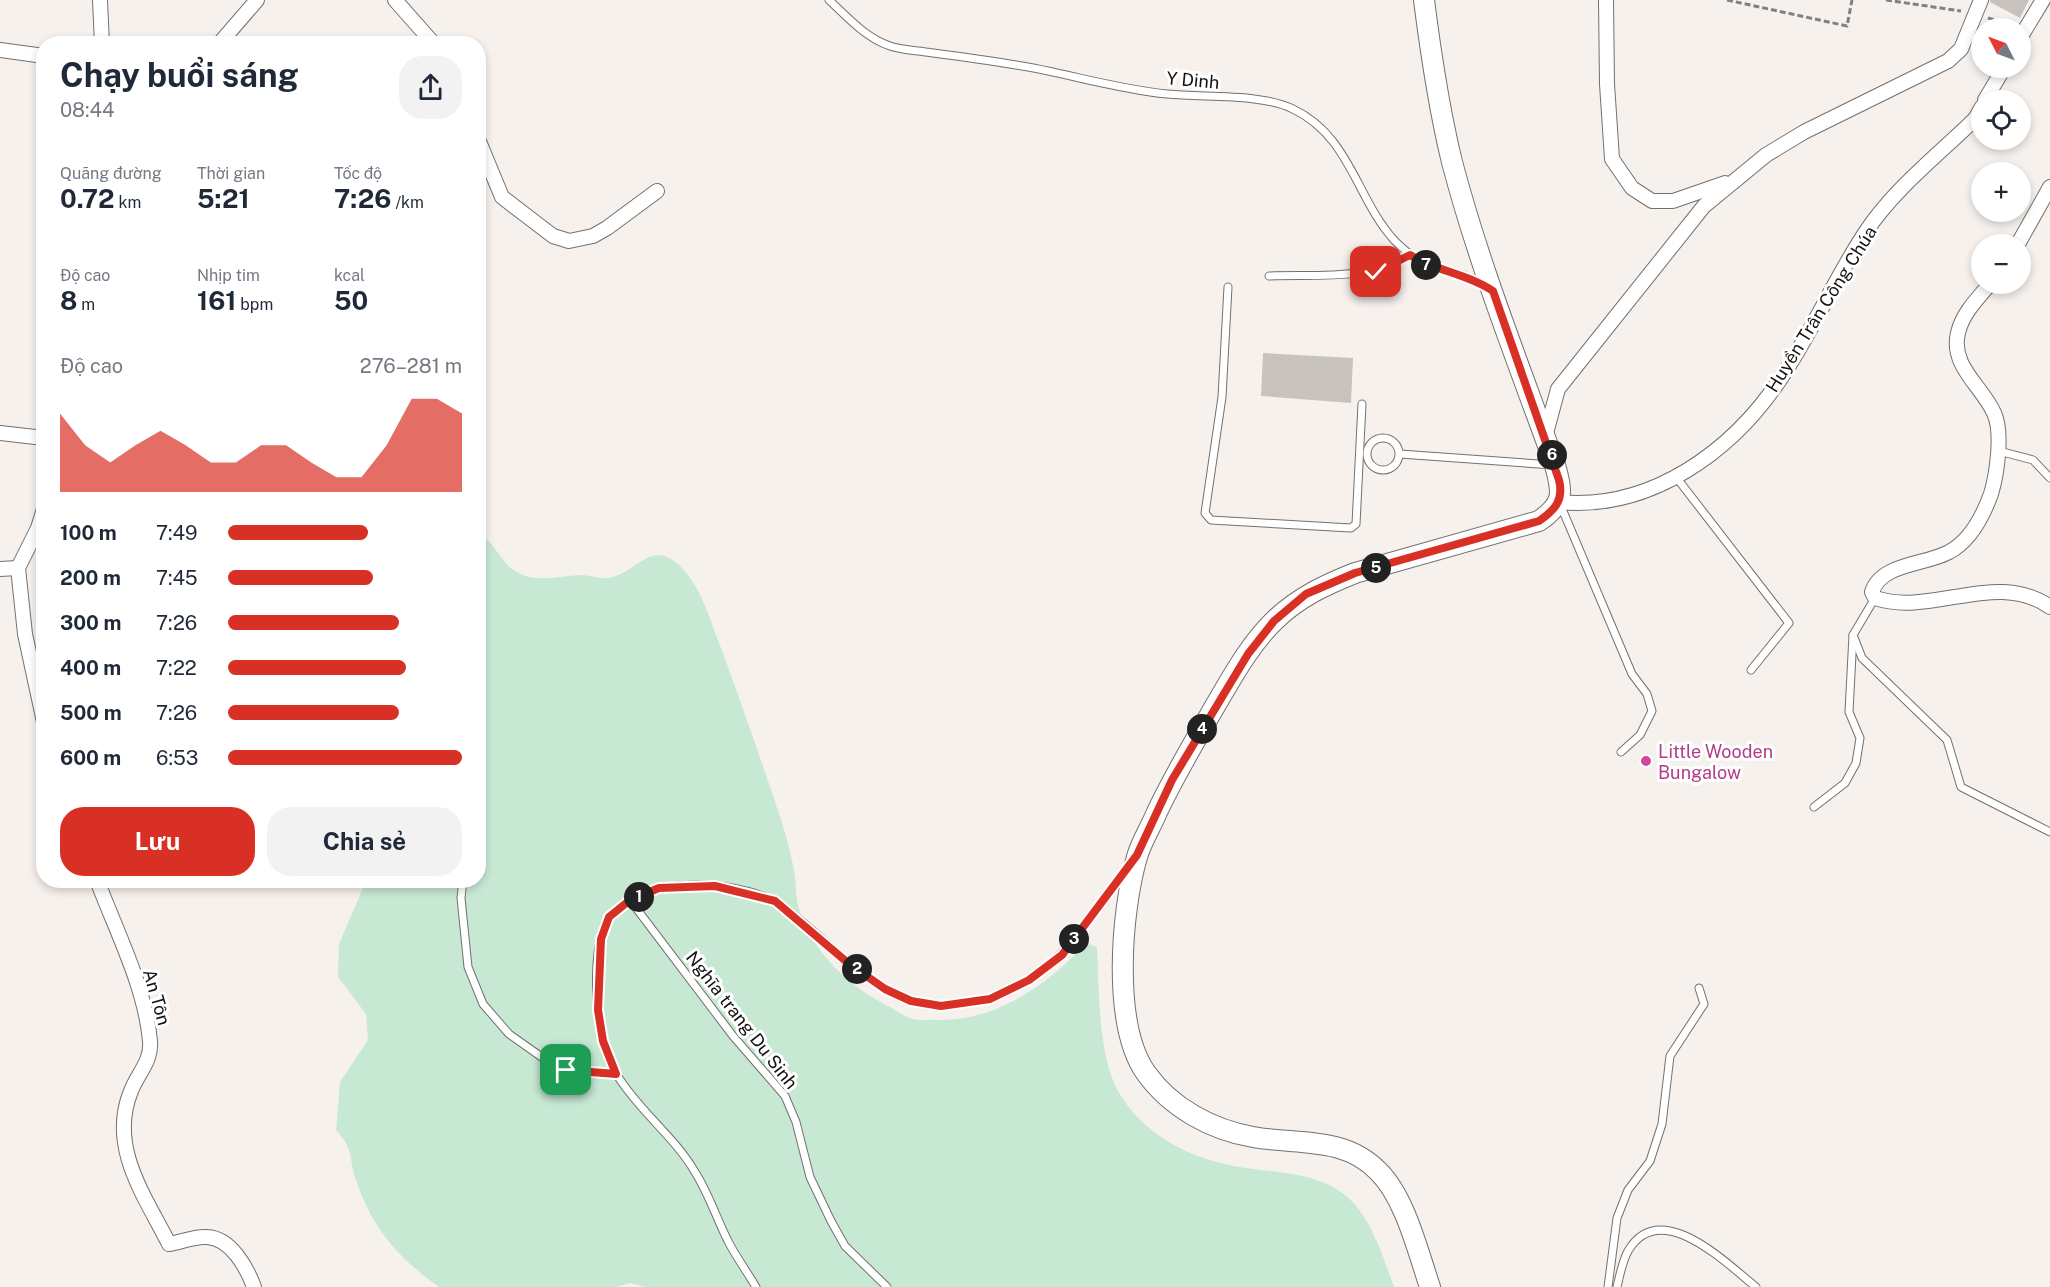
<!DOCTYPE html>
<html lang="vi">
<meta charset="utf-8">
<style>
:root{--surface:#fff;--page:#f2f2f3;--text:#1f2937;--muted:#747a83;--accent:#d93025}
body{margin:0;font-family:"Public Sans",sans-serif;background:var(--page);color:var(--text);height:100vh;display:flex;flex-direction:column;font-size:22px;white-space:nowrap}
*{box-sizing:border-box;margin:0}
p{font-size:20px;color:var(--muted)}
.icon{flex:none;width:33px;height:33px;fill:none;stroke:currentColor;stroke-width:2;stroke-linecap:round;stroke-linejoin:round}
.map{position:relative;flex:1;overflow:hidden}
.side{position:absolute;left:36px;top:36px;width:450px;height:852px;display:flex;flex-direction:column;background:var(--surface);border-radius:24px;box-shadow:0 3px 9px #0003}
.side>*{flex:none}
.needle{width:39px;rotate:312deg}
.fabs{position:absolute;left:1971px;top:18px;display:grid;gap:12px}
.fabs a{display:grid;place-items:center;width:60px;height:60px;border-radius:50%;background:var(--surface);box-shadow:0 3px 9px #0003;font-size:30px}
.pin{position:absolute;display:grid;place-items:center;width:51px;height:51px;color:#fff;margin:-26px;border-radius:12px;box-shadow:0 3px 9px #0006}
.km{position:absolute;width:30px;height:30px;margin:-15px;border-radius:50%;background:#222;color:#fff;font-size:16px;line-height:30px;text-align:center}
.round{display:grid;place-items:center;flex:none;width:63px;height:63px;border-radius:24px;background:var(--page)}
.headline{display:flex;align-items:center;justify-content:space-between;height:102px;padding:0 24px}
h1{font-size:33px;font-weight:700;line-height:45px}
.figures{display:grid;grid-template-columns:repeat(3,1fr);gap:9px;height:102px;padding:6px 24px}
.figures div{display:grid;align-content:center}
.figures b{font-size:26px;font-weight:700}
.figures small{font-size:16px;font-weight:400}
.figures p{font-size:16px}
.chart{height:168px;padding:12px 24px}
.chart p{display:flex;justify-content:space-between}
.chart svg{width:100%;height:108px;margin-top:6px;fill:var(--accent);opacity:.7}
.button{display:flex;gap:12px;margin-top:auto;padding:12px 24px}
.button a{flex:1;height:69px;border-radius:24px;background:var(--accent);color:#fff;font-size:24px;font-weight:700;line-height:69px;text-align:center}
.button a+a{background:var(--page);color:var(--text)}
ul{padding:0 24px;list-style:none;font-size:20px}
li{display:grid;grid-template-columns:96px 72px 1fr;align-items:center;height:45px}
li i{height:15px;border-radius:8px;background:var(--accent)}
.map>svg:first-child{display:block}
.green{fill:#c7e9d4}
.building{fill:#c7c2be}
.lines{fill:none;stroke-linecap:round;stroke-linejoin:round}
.lane-casing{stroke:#74706c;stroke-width:9}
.street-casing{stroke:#74706c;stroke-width:16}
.secondary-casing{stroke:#74706c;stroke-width:22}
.path{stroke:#83807d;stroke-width:3;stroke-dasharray:6 3;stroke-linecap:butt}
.lane{stroke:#fff;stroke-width:7}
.street{stroke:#fff;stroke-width:14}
.secondary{stroke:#fff;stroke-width:20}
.route-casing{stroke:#fff;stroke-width:12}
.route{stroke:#d93025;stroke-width:8}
.hotel-dot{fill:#d1479c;stroke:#fff;stroke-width:2}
.labels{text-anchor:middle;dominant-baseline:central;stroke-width:6;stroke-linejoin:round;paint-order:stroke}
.street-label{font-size:18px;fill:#151312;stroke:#fff}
.hotel-label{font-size:18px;fill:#b23c85;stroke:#fff;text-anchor:start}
</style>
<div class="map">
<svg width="2050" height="1287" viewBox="0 0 2050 1287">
<rect width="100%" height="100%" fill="#f6f1ed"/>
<path class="green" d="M479 534C494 542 499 558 511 568 532 585 557 576 581 575 590 575 600 579 609 578 636 574 651 537 681 567 702 588 710 621 721 648 742 705 762 762 781 820 787 838 792 858 795 876 796 887 796 899 799 909 813 954 851 988 892 1008 898 1012 906 1017 913 1019 920 1021 930 1019 937 1020 996 1021 1048 985 1086 943L1097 947C1099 989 1098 1054 1118 1091 1144 1137 1195 1161 1246 1168 1279 1173 1318 1173 1345 1195 1371 1216 1383 1257 1394 1287H645L630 1283 617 1287H439C397 1257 373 1229 356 1180 348 1156 355 1151 336 1130L340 1082 368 1040 366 1014 338 977 339 944 366 881 478 880Z"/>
<g class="building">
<polygon points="1990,0 2029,0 2020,18 1990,2"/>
<polygon points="1263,353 1353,358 1351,403 1261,396"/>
</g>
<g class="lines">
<g class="lane-casing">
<g id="lane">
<path d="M829 0C847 17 866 38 890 46 901 50 914 50 926 52 956 56 986 60 1016 65 1066 73 1116 89 1167 94 1205 98 1260 93 1293 109 1350 136 1356 198 1394 240 1427 275 1454 265 1486 286"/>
<path d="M1269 276C1316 274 1369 281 1410 255"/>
<polyline points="1228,287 1222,397 1205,513 1211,520 1351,528 1356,524 1362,404"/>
<circle cx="1383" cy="454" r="16"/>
<polyline points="1999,451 2033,460 2050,478"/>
<polyline points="1400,454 1553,465"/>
<polyline points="1676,477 1789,623 1751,670"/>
<polyline points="1560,504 1632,674 1647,694 1652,711 1640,735 1621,752"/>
<polyline points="1853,635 1862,658 1947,740 1961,787 2050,832"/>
<polyline points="1814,807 1845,783 1856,763 1860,738 1849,712 1853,635 1875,598"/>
<polyline points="463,880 461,898 468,967 483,1004 509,1034 550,1063 566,1070 616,1074"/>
<polyline points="630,900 733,1036 785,1096 796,1122 810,1177 831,1221 845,1246 887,1287"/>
<path d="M756 1287C747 1272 737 1258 729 1243 717 1220 709 1194 695 1172 674 1136 639 1111 617 1075 596 1042 588 953 608 919 615 908 631 900 642 895 679 879 737 883 774 901 781 904 788 911 795 916 839 949 882 1008 943 1006 1040 1002 1075 939 1127 869"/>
<polyline points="1608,1287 1617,1218 1628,1190 1650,1161 1662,1124 1670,1056 1704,1004 1699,988"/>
<path d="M1617 1287C1620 1275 1622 1262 1628 1251 1660 1196 1727 1264 1756 1287"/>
</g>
</g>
<g class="street-casing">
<g id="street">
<polyline points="100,0 102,44"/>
<polyline points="395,0 434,44"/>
<polyline points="1606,0 1607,84 1612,159 1632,188 1652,201 1673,201 1725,183"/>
<polyline points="2020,38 2043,0"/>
<polyline points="219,44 257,0"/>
<polyline points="0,50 44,56"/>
<polyline points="1985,100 2004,68"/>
<polyline points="478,139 502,197 553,236 569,241 593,236 607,228 657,191"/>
<polyline points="2018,244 2050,187"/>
<path d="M1990 284C1978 298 1962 314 1958 333 1950 366 1982 386 1994 413 2003 432 1997 474 1991 494 1983 516 1970 541 1949 552 1926 565 1881 563 1872 592L1875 598C1933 617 1996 569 2050 607"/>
<polyline points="0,433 44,438"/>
<polyline points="1545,437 1558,389 1704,206 1766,155 1804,132 1948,61 1961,49 1981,0"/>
<path d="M1559 502C1650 511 1732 452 1781 378 1812 332 1834 280 1865 233 1893 190 1938 155 1975 119L1982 107"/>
<polyline points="44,509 38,528 18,568 25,634 44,722"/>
<polyline points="0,569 18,568"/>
<path d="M97 880C116 931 145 986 150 1041 152 1061 138 1073 131 1091 108 1147 145 1196 169 1244 181 1242 195 1236 207 1237 231 1238 247 1268 254 1287"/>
</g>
</g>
<g class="secondary-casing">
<path id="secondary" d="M1424 0C1431 55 1439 109 1452 162 1479 265 1519 365 1555 465 1563 494 1564 504 1539 521L1355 573C1325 585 1299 597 1275 620 1248 646 1230 681 1211 713 1192 746 1173 778 1157 812 1151 827 1141 842 1137 857 1121 912 1112 1025 1146 1073 1171 1108 1212 1130 1253 1137 1297 1145 1344 1136 1378 1171 1405 1197 1418 1252 1430 1287"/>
</g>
<g class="path">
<polyline points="1727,0 1847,26 1852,0"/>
<polyline points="1886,0 1961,11"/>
<polyline points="1988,18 2010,24"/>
</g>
<use href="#lane" class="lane"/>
<use href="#street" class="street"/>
<use href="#secondary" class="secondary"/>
</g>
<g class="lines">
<g class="route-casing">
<path id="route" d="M566 1070 616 1074 603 1041 598 1010 601 939 609 917 630 900 659 888 715 886 775 901 848 963 885 989 911 1001 941 1006 990 999 1029 980 1062 955 1137 855 1172 780 1248 654 1274 621 1306 594 1355 573 1539 521C1555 510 1564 500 1559 480L1493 291C1468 274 1436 271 1410 255L1376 272"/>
</g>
<use href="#route" class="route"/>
</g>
<circle class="hotel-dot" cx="1646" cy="761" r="6"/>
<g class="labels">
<g class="street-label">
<text transform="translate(1193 80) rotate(5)">Y Dinh</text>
<text transform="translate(1821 309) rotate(-58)">Huyền Trân Công Chúa</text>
<text transform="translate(157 997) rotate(74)">An Tôn</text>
<text transform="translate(742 1020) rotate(52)">Nghĩa trang Du Sinh</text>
</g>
<g class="hotel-label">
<text x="1658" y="751">Little Wooden<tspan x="1658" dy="21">Bungalow</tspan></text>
</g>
</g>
</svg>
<div class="fabs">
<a><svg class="needle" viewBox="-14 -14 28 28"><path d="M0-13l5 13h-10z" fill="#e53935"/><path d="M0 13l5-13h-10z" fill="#747a83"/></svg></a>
<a><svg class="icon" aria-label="locate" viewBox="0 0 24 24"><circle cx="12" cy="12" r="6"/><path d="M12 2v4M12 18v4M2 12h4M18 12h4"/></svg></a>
<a>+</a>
<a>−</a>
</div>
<div class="pin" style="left:566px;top:1070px;background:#1e9e55"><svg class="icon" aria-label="arrive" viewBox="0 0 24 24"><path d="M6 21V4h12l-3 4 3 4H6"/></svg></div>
<div class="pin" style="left:1376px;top:272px;background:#d93025"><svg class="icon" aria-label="check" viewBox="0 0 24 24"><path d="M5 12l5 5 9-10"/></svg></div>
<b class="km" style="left:639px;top:897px">1</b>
<b class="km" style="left:857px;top:969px">2</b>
<b class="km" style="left:1074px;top:939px">3</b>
<b class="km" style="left:1202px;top:729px">4</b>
<b class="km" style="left:1376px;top:568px">5</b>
<b class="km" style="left:1552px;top:455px">6</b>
<b class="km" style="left:1426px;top:265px">7</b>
<section class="side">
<div class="headline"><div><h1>Chạy buổi sáng</h1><p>08:44</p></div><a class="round"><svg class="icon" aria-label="share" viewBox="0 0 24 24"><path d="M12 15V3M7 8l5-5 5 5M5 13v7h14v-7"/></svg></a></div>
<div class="figures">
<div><p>Quãng đường</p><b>0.72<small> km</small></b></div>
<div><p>Thời gian</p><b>5:21</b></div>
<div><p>Tốc độ</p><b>7:26<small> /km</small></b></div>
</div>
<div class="figures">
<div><p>Độ cao</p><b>8<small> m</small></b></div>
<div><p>Nhịp tim</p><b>161<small> bpm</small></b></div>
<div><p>kcal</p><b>50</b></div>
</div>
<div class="chart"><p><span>Độ cao</span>276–281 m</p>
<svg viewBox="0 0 160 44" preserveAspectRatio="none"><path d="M0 44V12L10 25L20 32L30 25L40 19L50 25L60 32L70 32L80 25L90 25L100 32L110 38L120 38L130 25L140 6L150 6L160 12V44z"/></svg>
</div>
<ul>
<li><b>100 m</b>7:49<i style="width:60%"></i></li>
<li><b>200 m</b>7:45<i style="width:62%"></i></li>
<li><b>300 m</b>7:26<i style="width:73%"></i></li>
<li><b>400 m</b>7:22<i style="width:76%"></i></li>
<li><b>500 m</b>7:26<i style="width:73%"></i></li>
<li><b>600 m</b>6:53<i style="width:100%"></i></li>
</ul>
<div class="button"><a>Lưu</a><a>Chia sẻ</a></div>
</section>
</div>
